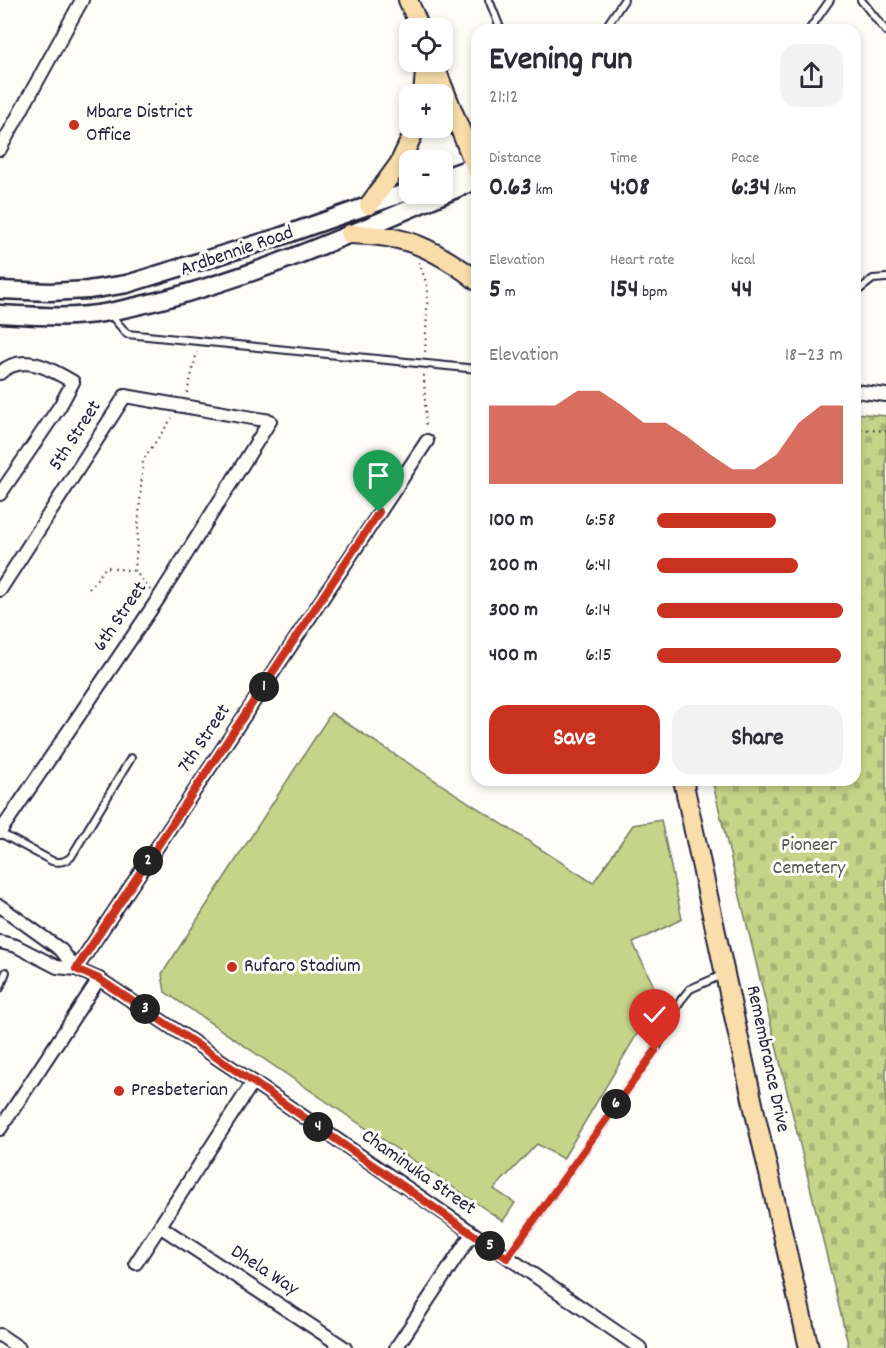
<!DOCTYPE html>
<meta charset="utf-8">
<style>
:root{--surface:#fff;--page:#f2f2f3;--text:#2b2b33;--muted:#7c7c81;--accent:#c8321e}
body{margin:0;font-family:Dekko,sans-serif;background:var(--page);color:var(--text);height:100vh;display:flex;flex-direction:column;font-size:22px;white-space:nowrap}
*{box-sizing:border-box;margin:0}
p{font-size:20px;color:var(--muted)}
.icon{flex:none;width:33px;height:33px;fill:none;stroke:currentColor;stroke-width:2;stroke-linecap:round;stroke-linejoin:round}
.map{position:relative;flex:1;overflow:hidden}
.panel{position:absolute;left:471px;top:24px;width:390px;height:762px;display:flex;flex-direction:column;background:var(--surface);border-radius:18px;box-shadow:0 3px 9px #0003}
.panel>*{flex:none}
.tools{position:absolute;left:399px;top:18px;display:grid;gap:12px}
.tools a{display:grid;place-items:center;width:54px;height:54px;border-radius:12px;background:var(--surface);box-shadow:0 3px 9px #0003;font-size:30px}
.pin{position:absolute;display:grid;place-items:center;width:51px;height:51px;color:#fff;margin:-62px -26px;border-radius:50% 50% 50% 0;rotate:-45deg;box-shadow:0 0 6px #0007}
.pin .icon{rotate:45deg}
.km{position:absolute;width:30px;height:30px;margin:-15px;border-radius:50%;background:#222;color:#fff;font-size:16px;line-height:30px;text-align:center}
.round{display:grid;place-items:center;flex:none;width:63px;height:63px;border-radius:18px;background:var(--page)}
.summary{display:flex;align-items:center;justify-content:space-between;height:102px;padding:0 18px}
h1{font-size:33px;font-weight:800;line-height:45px}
.metrics{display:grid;grid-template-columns:repeat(3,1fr);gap:9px;height:102px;padding:6px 18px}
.metrics div{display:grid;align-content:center}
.metrics b{font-size:26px;font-weight:800}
.metrics small{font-size:16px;font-weight:400}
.metrics p{font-size:16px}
.chart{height:168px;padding:12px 18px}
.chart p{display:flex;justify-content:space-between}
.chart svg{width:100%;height:108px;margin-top:6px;fill:var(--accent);opacity:.7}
.action{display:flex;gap:12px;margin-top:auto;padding:12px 18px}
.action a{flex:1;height:69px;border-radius:18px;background:var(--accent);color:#fff;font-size:24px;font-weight:800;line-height:69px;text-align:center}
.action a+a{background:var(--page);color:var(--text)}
ul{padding:0 18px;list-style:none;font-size:20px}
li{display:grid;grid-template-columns:96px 72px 1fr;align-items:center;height:45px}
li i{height:15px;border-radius:8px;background:var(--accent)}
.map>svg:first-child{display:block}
.green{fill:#c5d489;stroke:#747b62;stroke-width:1.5}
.cemetery{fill:url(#cemetery-stones);stroke:#747b62;stroke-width:1.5}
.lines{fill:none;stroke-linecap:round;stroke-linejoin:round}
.service-casing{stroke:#22223b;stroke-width:10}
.minor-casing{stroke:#22223b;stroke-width:16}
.secondary-casing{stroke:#22223b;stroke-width:21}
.primary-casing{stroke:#22223b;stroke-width:22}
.path{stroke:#22223b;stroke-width:2;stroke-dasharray:1.5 4.5;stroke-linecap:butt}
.service{stroke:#fdfcf7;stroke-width:6}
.minor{stroke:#fdfcf7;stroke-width:12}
.secondary{stroke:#fdfcf7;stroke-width:16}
.primary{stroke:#f9ddab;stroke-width:18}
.route-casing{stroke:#fff;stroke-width:12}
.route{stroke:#c8321e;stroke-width:8}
.poi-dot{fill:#c8321e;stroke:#fdfcf7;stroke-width:2}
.labels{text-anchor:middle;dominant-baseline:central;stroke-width:6;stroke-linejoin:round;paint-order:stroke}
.poi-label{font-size:20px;fill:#22223b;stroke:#fdfcf7;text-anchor:start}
.street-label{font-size:20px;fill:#22223b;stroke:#fdfcf7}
.park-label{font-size:20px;fill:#535752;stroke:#fdfcf7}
</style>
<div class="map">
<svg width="886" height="1348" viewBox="0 0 886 1348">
<defs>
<pattern id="cemetery-stones" width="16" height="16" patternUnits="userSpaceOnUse" patternTransform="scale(1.5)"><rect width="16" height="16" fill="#c5d489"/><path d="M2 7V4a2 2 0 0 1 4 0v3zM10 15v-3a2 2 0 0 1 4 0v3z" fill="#a9b677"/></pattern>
</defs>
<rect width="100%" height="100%" fill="#fdfcf7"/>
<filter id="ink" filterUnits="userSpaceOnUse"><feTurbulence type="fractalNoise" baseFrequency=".0167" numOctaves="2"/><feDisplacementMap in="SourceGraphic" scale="12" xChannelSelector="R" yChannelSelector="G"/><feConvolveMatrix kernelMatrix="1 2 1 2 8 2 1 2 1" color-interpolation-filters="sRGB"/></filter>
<g filter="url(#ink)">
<polygon class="green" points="331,713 593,883 633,825 661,820 682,919 633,943 659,997 563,1159 537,1144 494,1189 515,1203 503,1221 165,992 162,974"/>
<polygon class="cemetery" points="855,413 886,416 886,1348 849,1348 712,780 855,780"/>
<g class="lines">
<g class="service-casing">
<g id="service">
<polyline points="489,0 501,30"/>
<polyline points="861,0 886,31"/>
<polyline points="604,30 624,0"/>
<polyline points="809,30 830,0"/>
<polyline points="855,293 873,279 886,278"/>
<polyline points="110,314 127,334 477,369"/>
<path d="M0 833 52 861C60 863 65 862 71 857L131 758"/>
<polyline points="0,988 6,972"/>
<polyline points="508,1257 655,1051 681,1000 690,989 722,975"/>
</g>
</g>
<g class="minor-casing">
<g id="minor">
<polyline points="0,149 82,0"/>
<path d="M0 373C23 352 51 369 73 382L60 406 0 494"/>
<polyline points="855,391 886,395"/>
<polyline points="0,590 125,396 270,421 158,599 0,832"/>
<polyline points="0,906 61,950 76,969 99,979 253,1082 640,1348"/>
<polyline points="0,942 16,946 57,967 76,969 427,441"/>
<polyline points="0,1129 99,979"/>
<polyline points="161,1227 345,1348"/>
<polyline points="136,1263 253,1082"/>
<polyline points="0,1335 19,1348"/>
<polyline points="396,1348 472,1234"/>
</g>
</g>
<g class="secondary-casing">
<g id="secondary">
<polyline points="442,178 475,166"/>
<polyline points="0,290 50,292 88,290 127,284 279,237 410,191"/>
<path d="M0 314C36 316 73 319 109 312 237 287 358 231 477 180"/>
</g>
</g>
<g class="primary-casing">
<g id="primary">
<polyline points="408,0 420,28"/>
<polyline points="433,62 477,171"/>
<polyline points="423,94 426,62"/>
<polyline points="369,205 399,164 416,128"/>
<path d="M350 234C371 235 392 236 412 243 431 249 462 268 477 281"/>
<polyline points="683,780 755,1113 809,1348"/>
</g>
</g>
<g class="path">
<polyline points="419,262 428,288 425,354"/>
<polyline points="424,375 426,429"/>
<polyline points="187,393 197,352"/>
<polyline points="855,429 886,431"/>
<polyline points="89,589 106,567 135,571"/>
<polyline points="150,590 135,571 143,460 172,418"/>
</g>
<use href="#service" class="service"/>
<use href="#minor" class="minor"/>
<use href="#secondary" class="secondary"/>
<use href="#primary" class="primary"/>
</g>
</g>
<g class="lines" filter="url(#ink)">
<g class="route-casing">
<polyline id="route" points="379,512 76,969 99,979 253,1082 507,1258 655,1051"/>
</g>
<use href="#route" class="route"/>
</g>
<g class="poi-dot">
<circle cx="74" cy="125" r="6"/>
<circle cx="232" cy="967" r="6"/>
<circle cx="119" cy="1091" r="6"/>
</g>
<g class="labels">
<g class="poi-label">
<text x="86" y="113">Mbare District<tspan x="86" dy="23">Office</tspan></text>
<text x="244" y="967">Rufaro Stadium</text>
<text x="131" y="1091">Presbeterian</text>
</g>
<g class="street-label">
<text transform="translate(237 252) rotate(-19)">Ardbennie Road</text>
<text transform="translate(76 436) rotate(-57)">5th Street</text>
<text transform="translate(121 617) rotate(-56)">6th Street</text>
<text transform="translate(205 739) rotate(-56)">7th Street</text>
<text transform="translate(767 1059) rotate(78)">Remembrance Drive</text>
<text transform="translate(418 1173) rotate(35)">Chaminuka Street</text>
<text transform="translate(264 1271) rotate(33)">Dhela Way</text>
</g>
<g class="park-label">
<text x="809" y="846">Pioneer<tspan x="809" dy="23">Cemetery</tspan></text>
</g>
</g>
</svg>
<div class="tools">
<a><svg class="icon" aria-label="locate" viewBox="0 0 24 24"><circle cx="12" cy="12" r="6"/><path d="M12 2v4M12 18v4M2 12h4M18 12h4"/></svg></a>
<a>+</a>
<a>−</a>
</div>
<div class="pin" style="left:379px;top:512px;background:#1e9e55"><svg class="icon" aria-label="arrive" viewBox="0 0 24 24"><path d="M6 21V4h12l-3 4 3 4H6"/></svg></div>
<div class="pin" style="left:655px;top:1051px;background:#d93025"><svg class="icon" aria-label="check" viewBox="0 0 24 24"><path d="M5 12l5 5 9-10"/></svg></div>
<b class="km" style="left:264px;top:687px">1</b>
<b class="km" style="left:148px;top:861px">2</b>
<b class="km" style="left:145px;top:1009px">3</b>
<b class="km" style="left:318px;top:1127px">4</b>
<b class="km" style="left:490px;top:1246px">5</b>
<b class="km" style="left:616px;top:1104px">6</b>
<section class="panel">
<div class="summary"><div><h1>Evening run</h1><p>21:12</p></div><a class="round"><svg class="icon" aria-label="share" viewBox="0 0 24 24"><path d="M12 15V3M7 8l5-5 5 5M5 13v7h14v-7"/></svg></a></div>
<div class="metrics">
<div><p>Distance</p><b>0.63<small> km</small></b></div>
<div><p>Time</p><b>4:08</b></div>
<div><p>Pace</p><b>6:34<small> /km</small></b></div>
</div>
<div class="metrics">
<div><p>Elevation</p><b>5<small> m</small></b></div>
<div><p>Heart rate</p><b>154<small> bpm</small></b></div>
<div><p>kcal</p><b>44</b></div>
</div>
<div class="chart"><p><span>Elevation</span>18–23 m</p>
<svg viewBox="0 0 160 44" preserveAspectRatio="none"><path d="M0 44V12L10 12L20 12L30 12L40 6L50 6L60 12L70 19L80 19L90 25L100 32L110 38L120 38L130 32L140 19L150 12L160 12V44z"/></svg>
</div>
<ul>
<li><b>100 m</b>6:58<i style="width:64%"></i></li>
<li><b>200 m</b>6:41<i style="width:76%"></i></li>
<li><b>300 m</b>6:14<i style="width:100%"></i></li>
<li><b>400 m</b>6:15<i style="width:99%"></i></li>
</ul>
<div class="action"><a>Save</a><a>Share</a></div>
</section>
</div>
